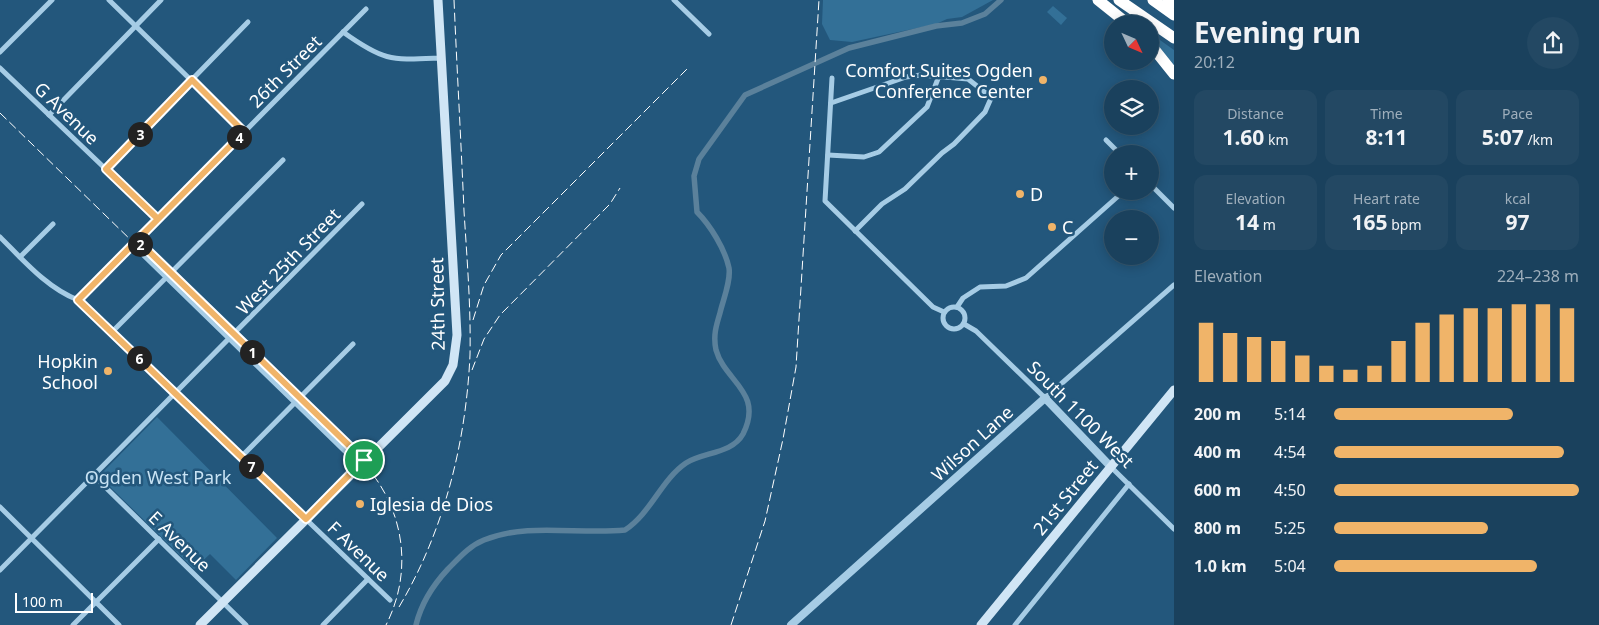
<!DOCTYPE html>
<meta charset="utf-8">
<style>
:root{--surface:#1a415d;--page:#234863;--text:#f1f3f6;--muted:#9fafbc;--line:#385a72;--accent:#f0b469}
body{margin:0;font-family:"Noto Sans",sans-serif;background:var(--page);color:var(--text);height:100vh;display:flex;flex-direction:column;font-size:19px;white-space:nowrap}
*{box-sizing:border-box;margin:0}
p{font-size:16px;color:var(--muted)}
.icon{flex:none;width:28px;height:28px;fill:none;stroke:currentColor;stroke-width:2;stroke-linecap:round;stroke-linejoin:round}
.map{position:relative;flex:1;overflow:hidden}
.panel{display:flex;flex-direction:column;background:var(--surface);width:425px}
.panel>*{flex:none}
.needle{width:32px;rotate:134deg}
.tools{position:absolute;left:1104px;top:15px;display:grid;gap:10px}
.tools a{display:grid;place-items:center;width:55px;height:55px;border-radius:50%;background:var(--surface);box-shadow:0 2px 12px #0003,0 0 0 1px var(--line);font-size:25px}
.scale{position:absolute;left:15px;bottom:12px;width:78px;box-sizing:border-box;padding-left:5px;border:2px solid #fff;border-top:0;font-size:14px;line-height:18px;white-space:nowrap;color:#fff;-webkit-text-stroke:4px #23577c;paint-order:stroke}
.pin{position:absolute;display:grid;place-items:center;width:42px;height:42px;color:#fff;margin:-21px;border:2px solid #fff;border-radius:50%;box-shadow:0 1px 5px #0007}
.km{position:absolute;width:25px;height:25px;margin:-12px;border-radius:50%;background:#222;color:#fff;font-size:14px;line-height:25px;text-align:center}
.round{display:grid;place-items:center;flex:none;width:52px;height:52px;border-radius:26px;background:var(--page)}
.summary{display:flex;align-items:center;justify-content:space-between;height:85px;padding:0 20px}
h1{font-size:28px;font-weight:700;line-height:38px}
.stats{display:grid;grid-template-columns:repeat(3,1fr);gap:8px;height:85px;padding:5px 20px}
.stats div{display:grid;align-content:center;border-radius:12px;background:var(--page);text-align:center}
.stats b{font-size:21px;font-weight:700}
.stats small{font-size:14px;font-weight:400}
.stats p{font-size:14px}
.chart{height:140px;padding:10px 20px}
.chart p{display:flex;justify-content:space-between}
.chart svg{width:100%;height:90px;margin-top:5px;stroke:var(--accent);stroke-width:6}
ul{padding:0 20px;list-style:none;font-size:16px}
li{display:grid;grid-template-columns:80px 60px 1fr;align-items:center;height:38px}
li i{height:12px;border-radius:6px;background:var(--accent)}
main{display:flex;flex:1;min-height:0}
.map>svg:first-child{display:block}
.green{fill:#337097}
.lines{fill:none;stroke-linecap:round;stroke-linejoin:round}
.canal{stroke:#5b819b;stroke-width:5.5}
.minor{stroke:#a6cce5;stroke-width:5}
.tertiary{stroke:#a6cce5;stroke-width:8}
.secondary{stroke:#d0e5f5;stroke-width:9}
.motorway{stroke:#fff;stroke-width:11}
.rail{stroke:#fff;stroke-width:1;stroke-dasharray:9 4;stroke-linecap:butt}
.route-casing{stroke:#fff;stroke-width:10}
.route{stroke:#f0b469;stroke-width:6}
.poi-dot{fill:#f0b469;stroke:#23577c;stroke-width:2}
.labels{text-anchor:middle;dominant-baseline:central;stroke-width:5;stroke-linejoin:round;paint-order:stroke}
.poi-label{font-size:18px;fill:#fff;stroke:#23577c;text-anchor:start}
.street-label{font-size:18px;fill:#fff;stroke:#23577c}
.park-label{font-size:18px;fill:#c9e3f4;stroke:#23577c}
</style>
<main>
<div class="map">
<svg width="1174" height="625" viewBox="0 0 1174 625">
<rect width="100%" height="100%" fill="#23577c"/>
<g class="green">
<polygon points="823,0 993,0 962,17 947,19 936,24 852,42 830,40 822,24"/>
<polygon points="1053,6 1067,18 1061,25 1047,12"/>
<polygon points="1150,33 1174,50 1174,68 1150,39"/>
<polygon points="157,417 277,538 236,580 210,554 194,569 99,476"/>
</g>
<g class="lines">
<path class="canal" d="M416 625C421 604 434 584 448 569 459 558 469 546 484 540 528 522 579 535 625 530 651 513 661 480 686 463 703 452 732 454 743 434 764 392 725 382 716 350 713 336 716 326 720 313 723 300 731 281 729 268 725 249 710 225 697 212L694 176 699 159 745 95 849 48 936 26 962 23 985 14 1001 0"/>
<g class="minor">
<polyline points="109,0 244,132"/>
<polyline points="674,0 709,34"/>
<path d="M343 32C385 62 391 60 441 58"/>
<polyline points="0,52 52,0"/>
<polyline points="0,68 158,219"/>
<polyline points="832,78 825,201 933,307 944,312"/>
<polyline points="831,103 906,77 921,75 968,79 991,97"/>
<polyline points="49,115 161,0"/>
<polyline points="1106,140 1120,154"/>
<polyline points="828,155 864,157 879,152 927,107 939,76"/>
<polyline points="105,169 248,22"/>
<polyline points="1150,184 1174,208"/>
<polyline points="855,231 882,204 905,189 942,153 954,144 985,112 995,89"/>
<path d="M0 237C23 260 47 288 78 300L390 600"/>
<polyline points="137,240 365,460"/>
<polyline points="133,245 360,466"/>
<polyline points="20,257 53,224"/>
<polyline points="78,300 366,9"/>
<circle cx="954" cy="318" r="11"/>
<polyline points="957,307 963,298 980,287 1006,286 1026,278 1124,191"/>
<polyline points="964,324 976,331 1045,398 1174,285"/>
<polyline points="112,332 283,160"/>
<polyline points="241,457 353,344"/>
<polyline points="1111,467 1174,529"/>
<polyline points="94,476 246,625"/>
<polyline points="0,507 119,625"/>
<polyline points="0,570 362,204"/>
<polyline points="73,625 159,539"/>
<polyline points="323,625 368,579"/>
<polyline points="1015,625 1129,484"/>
</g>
<polyline class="tertiary" points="791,625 1045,398 1111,467"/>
<g class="secondary">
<polyline points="200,625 445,381 453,365 457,335 438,0"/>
<polyline points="981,625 1174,390"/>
</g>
<g class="motorway">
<polyline points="1098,0 1128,24"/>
<polyline points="1119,0 1174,38"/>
<polyline points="1153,0 1174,15"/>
<polyline points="1168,0 1174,3"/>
<polyline points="1150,44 1174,74"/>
</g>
<g class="rail">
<path d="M0 113 374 476C406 520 411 576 386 625"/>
<polyline points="473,320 484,285 501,255 688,68"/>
<polyline points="472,370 484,339 500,315 610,204 620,188"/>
<path d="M399 607C444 531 466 443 470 355 471 307 467 259 464 211 461 141 457 70 454 0"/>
<polyline points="731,625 765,521 783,439 796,367 819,0"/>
</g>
</g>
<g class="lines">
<g class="route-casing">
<path id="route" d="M364 460 137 240 158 219 106 169 192 80 244 132C189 188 134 244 78 300L306 519 364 460"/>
</g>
<use href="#route" class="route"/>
</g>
<g class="poi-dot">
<circle cx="1043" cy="80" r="5"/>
<circle cx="1020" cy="194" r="5"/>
<circle cx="1052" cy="227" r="5"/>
<circle cx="108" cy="371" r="5"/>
<circle cx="360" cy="504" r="5"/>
</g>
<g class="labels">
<g class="poi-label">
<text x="1033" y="70" text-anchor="end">Comfort Suites Ogden<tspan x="1033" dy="21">Conference Center</tspan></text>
<text x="1030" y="194">D</text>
<text x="1062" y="227">C</text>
<text x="98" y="361" text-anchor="end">Hopkin<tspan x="98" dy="21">School</tspan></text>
<text x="370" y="504">Iglesia de Dios</text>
</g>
<g class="street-label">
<text transform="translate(285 71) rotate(-45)">26th Street</text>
<text transform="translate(67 113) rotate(44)">G Avenue</text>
<text transform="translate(288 261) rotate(-46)">West 25th Street</text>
<text transform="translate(437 304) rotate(-91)">24th Street</text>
<text transform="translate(1081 414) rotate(45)">South 1100 West</text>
<text transform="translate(972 443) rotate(-42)">Wilson Lane</text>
<text transform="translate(1065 497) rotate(-51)">21st Street</text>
<text transform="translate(180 541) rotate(44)">E Avenue</text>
<text transform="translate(359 551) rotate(44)">F Avenue</text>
</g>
<g class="park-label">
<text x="158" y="477">Ogden West Park</text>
</g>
</g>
</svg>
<div class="tools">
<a><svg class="needle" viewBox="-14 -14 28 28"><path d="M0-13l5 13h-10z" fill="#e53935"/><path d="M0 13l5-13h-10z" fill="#9fafbc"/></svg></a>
<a><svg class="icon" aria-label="layers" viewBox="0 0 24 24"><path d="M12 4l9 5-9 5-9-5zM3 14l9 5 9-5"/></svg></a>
<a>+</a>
<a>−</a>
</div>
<div class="scale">100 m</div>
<div class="pin" style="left:364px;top:460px;background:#1e9e55"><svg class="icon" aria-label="arrive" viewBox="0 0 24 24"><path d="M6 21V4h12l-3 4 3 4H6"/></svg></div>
<b class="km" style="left:252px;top:352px">1</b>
<b class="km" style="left:140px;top:244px">2</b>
<b class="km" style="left:140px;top:134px">3</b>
<b class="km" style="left:239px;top:137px">4</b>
<b class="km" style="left:139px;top:358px">6</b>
<b class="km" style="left:251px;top:466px">7</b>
</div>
<section class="panel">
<div class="summary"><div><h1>Evening run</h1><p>20:12</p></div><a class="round"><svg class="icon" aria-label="share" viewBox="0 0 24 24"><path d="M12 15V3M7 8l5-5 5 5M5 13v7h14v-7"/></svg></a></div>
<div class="stats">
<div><p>Distance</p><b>1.60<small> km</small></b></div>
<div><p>Time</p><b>8:11</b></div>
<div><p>Pace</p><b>5:07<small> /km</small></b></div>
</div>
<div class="stats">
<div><p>Elevation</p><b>14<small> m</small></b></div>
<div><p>Heart rate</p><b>165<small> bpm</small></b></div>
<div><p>kcal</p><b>97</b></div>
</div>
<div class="chart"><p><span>Elevation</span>224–238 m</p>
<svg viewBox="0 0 160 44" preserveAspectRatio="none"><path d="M5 44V15M15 44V20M25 44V22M35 44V24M45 44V31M55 44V36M65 44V38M75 44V36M85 44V24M95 44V15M105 44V11M115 44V8M125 44V8M135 44V6M145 44V6M155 44V8"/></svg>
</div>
<ul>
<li><b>200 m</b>5:14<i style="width:73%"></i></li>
<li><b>400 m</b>4:54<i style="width:94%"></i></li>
<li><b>600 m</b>4:50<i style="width:100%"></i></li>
<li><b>800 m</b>5:25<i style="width:63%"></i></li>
<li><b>1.0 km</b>5:04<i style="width:83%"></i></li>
</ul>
</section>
</main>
